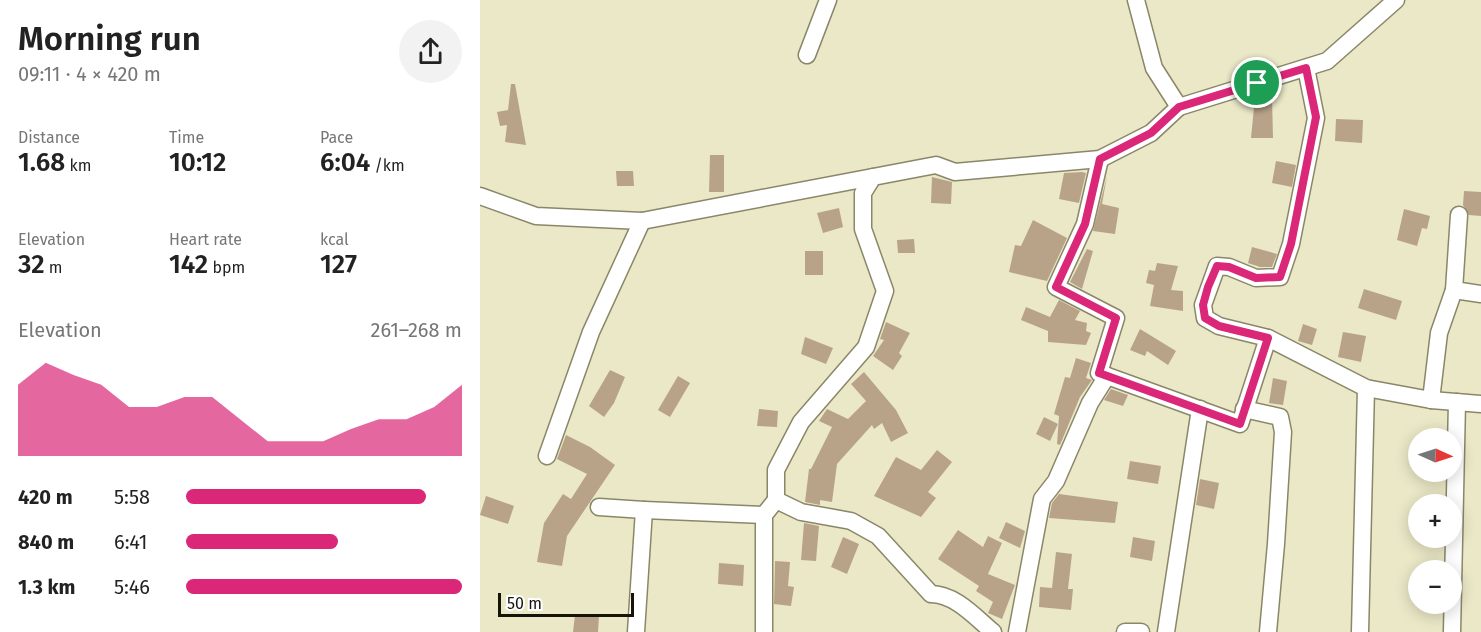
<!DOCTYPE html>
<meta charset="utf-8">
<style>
:root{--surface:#fff;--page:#f2f2f2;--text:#222;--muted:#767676;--accent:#db2777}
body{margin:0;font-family:"Fira Sans",sans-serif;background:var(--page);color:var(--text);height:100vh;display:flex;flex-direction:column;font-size:22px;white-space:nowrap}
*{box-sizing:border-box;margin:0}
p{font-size:20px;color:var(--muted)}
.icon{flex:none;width:33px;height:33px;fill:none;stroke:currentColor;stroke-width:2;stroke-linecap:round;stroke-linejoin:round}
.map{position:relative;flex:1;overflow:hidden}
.sheet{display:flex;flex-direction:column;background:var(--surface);width:480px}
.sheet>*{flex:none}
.needle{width:39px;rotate:93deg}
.controls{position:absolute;left:928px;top:428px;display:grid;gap:12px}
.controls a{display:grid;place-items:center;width:54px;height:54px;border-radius:50%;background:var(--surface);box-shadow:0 3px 15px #0003;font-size:30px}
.scale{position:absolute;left:18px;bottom:15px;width:136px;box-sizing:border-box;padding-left:6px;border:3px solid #161409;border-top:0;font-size:16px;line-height:21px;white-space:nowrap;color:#161409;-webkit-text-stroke:4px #fff;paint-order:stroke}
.pin{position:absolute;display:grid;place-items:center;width:51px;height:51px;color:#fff;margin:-26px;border:3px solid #fff;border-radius:50%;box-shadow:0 2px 6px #0007}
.round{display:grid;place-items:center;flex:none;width:63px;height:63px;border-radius:32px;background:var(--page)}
.head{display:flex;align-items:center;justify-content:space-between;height:102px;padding:0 18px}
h1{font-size:33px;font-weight:600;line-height:45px}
.metrics{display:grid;grid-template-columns:repeat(3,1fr);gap:9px;height:102px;padding:6px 18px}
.metrics div{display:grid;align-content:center}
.metrics b{font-size:26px;font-weight:600}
.metrics small{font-size:16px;font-weight:400}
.metrics p{font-size:16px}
.chart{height:168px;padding:12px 18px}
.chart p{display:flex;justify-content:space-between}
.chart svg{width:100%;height:108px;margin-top:6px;fill:var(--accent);opacity:.7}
ul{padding:0 18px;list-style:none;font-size:20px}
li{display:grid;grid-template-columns:96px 72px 1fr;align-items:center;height:45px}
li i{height:15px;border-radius:8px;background:var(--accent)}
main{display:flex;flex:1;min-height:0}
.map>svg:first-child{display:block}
.building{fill:#b8a389}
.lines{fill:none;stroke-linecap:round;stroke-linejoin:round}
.minor-casing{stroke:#8a8769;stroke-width:19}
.minor{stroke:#fff;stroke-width:16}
.route-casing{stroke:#fff;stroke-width:12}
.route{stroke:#db2777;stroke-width:8}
</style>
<main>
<section class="sheet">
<div class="head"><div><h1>Morning run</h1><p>09:11 · 4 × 420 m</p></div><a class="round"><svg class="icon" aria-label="share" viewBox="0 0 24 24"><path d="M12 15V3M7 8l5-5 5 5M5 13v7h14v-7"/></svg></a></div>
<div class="metrics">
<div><p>Distance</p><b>1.68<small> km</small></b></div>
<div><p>Time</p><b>10:12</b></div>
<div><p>Pace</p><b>6:04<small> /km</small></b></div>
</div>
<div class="metrics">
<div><p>Elevation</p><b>32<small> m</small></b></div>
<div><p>Heart rate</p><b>142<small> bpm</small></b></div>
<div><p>kcal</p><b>127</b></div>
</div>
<div class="chart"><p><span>Elevation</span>261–268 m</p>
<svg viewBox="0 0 160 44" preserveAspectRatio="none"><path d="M0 44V15L10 6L20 11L30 15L40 24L50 24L60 20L70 20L80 29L90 38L100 38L110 38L120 33L130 29L140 29L150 24L160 15V44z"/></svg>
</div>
<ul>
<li><b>420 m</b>5:58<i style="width:87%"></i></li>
<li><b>840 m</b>6:41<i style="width:55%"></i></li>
<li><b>1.3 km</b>5:46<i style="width:100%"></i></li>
</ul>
</section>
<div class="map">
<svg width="1001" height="632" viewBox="0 0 1001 632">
<rect width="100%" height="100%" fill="#ebe8c7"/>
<g class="building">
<polygon points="31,84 35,84 46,145 25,142 27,125 20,126 17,112 28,110"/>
<polygon points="775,97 792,97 793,138 771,138"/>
<polygon points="856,119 883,120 882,143 855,141"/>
<polygon points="230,155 244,155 244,192 229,192"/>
<polygon points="796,161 816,165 812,187 792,183"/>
<polygon points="136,171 153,171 154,186 137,186"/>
<polygon points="602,172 606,173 599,203 579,199 584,173"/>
<polygon points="627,176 622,204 639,208 635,234 613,231"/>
<polygon points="452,177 472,182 471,204 451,203"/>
<polygon points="984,191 1001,192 1001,216 989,215 983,205"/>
<polygon points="359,208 363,227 343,233 337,213"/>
<polygon points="924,209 950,216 947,229 942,228 937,246 917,240"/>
<polygon points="553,220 587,238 567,281 529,272 535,245 541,246"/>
<polygon points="434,239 435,253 418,253 417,240"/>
<polygon points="772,247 797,254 792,267 780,267 768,263"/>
<polygon points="607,249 613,251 602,289 590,282"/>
<rect x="325" y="251" width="18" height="24"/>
<polygon points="677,263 698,266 691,290 703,291 703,311 670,306 674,285 666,283 669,270 675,271"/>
<polygon points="884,289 922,301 916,320 878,308"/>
<polygon points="579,300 600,311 595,320 607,323 606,331 611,333 606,345 568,342 568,331 541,320 546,307 570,317"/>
<polygon points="406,322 430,333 419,353 422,356 413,370 393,356 404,340 400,339"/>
<polygon points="823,324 837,329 832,345 818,341"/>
<polygon points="660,329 696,351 688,365 667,351 665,356 650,350"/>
<polygon points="863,332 886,336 881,362 858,357"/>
<polygon points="325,337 353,348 346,364 321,354"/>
<polygon points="596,358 611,363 606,378 612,380 600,397 580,445 577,444 579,416 574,414 585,377 590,378"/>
<polygon points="130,370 145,377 134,403 124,417 109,406"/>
<polygon points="384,372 416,410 428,433 411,442 402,423 394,429 392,425 357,464 352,502 340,500 340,505 325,502 329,469 331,469 352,427 339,421 347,409 368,419 386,401 371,384"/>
<polygon points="198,376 210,383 190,417 178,410"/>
<polygon points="793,378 807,381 803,405 789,403"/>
<polygon points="631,389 648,395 643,406 624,400"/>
<polygon points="279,409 298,411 297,427 277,426"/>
<polygon points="564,417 578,424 570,441 556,434"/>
<polygon points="86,435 110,447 135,465 87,536 82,566 57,562 64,523 83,494 91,499 107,474 77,459"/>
<polygon points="457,450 472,462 448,492 456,498 441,517 394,496 416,457 441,470"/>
<polygon points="650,461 681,466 678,484 647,479"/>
<polygon points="720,479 739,483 734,509 716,505"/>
<polygon points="579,494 638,502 635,523 569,518 572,503"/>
<polygon points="6,496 34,506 28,524 0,515"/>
<polygon points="526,522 545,531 540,548 519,538"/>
<polygon points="324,523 339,526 336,561 321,560"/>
<polygon points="478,530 503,547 508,536 522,543 508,574 535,585 522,619 508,613 513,602 496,591 499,586 458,559"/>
<polygon points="363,537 379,544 367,574 351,567"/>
<polygon points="653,537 675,541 672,561 650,557"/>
<polygon points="576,552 592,554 588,589 593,589 591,610 559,607 560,587 572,588"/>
<polygon points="295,561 310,562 308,586 314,587 311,606 294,604"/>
<polygon points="239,563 264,565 263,586 238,584"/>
<polygon points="95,615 119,616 118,632 93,632"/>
</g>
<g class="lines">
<g class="minor-casing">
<g id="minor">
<polyline points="327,55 348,0"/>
<polyline points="826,68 836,118 811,244 800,277 776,278 749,267 737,266 723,305 725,318 739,326 788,338 886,388 951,400 1001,404"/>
<polyline points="699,107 847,61 916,0"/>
<polyline points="620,159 605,224 576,287 636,318 619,373 760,424 788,338"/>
<polyline points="0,196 56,216 162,221 393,177"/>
<polyline points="979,215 974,290 1001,294"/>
<polyline points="951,400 959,333 974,290"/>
<polyline points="764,409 800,417 803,432 796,544 788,632"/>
<polyline points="67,456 111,332 162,221"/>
<polyline points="119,507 164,510 156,632"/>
<polyline points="164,510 284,515"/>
<polyline points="284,632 284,515 296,500"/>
<path d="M513 632C495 617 475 594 451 594L398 536 371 521 321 512 296 500V470L321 422 386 347 405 291 383 229V193L393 177 456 165 475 172 620 159 671 133 699 107 674 68 656 0"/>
<polyline points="537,632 562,499 576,481 610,403 627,376"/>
<polyline points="645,632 661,632"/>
<polyline points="686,632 720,409"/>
<polyline points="880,632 886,388"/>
<polyline points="972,632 977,402"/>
</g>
</g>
<use href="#minor" class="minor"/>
</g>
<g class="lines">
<g class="route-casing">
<polygon id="route" points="826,68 836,117 811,244 800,277 776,278 749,267 737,266 728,287 723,305 725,318 739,326 788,338 760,424 619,373 636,318 576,287 605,224 620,159 671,133 699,107"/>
</g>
<use href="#route" class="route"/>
</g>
</svg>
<div class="controls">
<a><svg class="needle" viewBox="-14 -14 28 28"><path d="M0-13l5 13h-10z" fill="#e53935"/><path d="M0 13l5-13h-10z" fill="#767676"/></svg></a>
<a>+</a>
<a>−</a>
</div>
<div class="scale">50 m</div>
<div class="pin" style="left:777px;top:83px;background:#1e9e55"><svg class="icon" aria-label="arrive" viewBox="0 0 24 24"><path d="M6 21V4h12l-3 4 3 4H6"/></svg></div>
</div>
</main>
